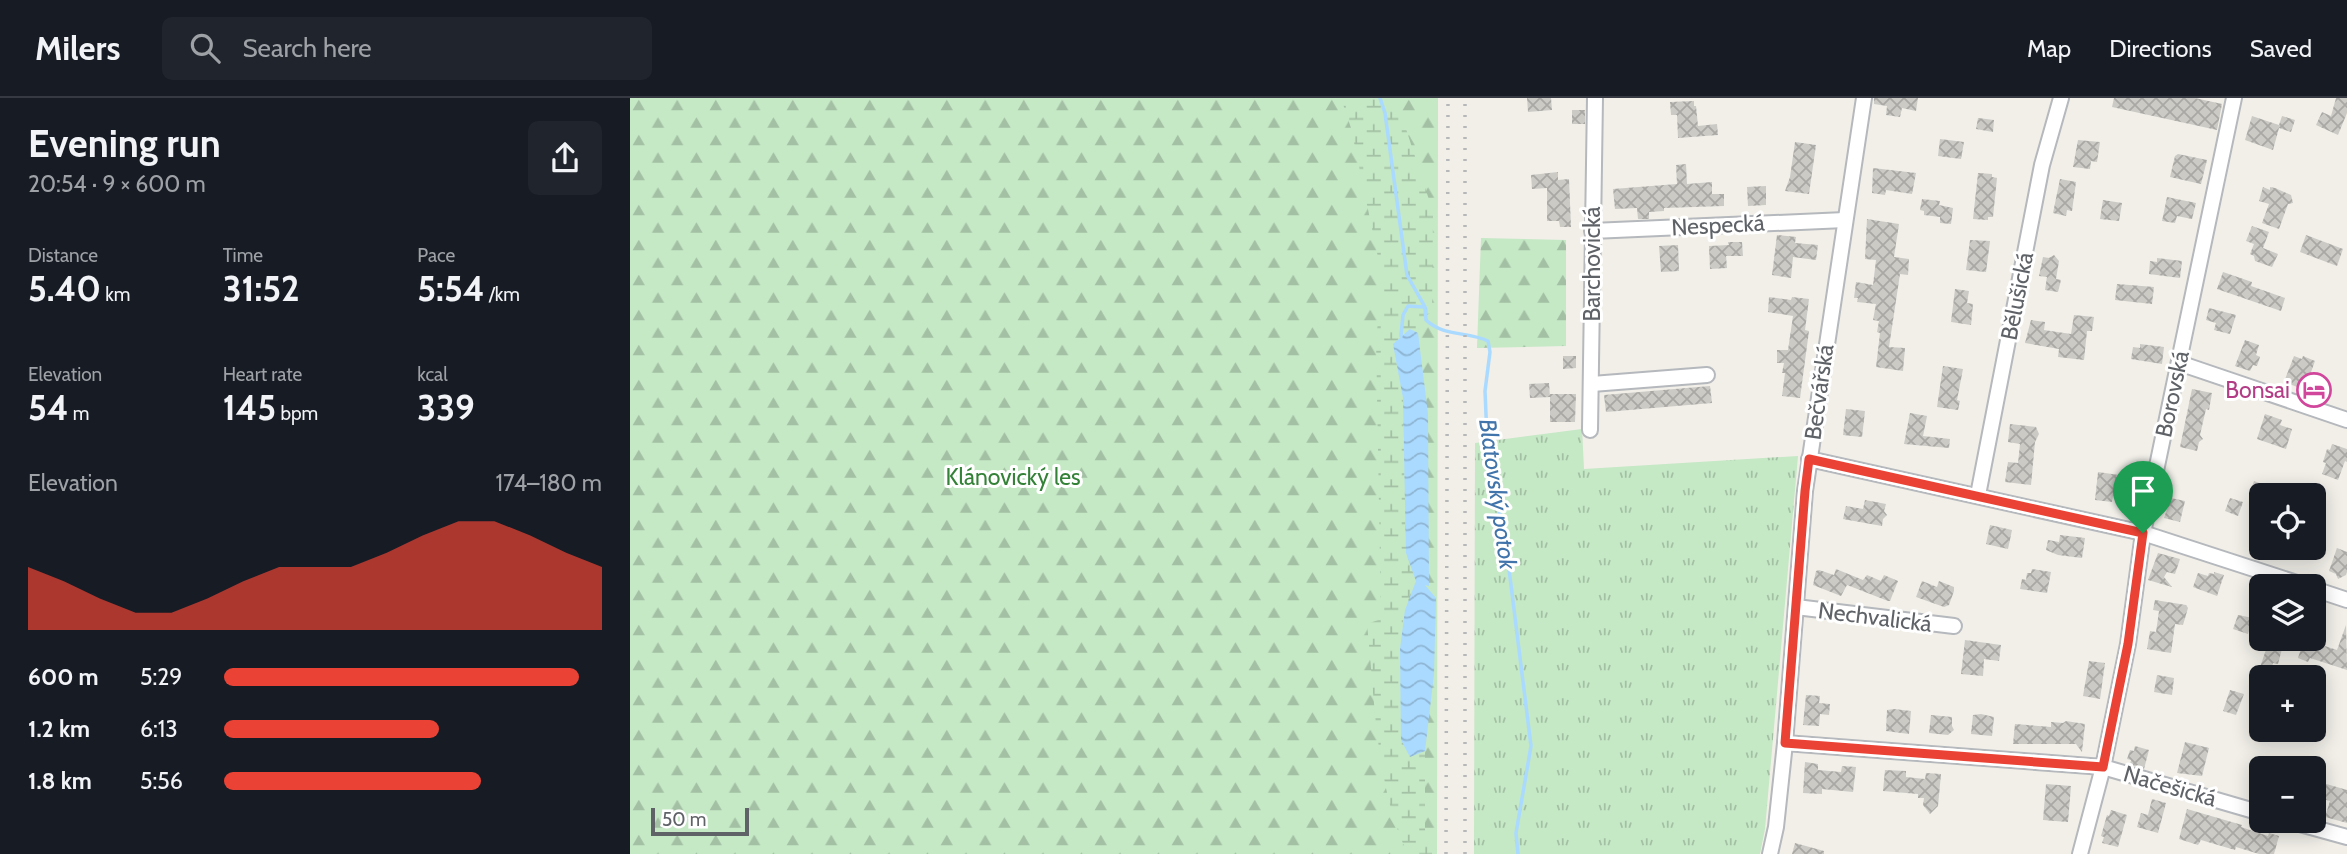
<!DOCTYPE html>
<meta charset="utf-8">
<style>
:root{--surface:#171b24;--page:#20242c;--text:#f1f3f6;--muted:#9ea1a6;--line:#363941;--accent:#ea4335}
body{margin:0;font-family:Cabin,sans-serif;background:var(--page);color:var(--text);height:100vh;display:flex;flex-direction:column;font-size:26px;white-space:nowrap}
*{box-sizing:border-box;margin:0}
p{font-size:23px;color:var(--muted)}
.icon{flex:none;width:38px;height:38px;fill:none;stroke:currentColor;stroke-width:2;stroke-linecap:round;stroke-linejoin:round}
.map{position:relative;flex:1;overflow:hidden}
.details{display:flex;flex-direction:column;background:var(--surface);width:630px}
.details>*{flex:none}
.fabs{position:absolute;left:1619px;top:385px;display:grid;gap:14px}
.fabs a{display:grid;place-items:center;width:77px;height:77px;border-radius:10px;background:var(--surface);box-shadow:0 4px 18px #0003;font-size:35px}
.scale{position:absolute;left:21px;bottom:18px;width:98px;box-sizing:border-box;padding-left:7px;border:4px solid #5f6368;border-top:0;font-size:19px;line-height:24px;white-space:nowrap;color:#5f6368;-webkit-text-stroke:5px #fff;paint-order:stroke}
.pin{position:absolute;display:grid;place-items:center;width:60px;height:60px;color:#fff;margin:-72px -30px;border-radius:50% 50% 50% 0;rotate:-45deg;box-shadow:0 0 7px #0007}
.pin .icon{rotate:45deg}
.round{display:grid;place-items:center;flex:none;width:74px;height:74px;border-radius:10px;background:var(--page)}
.headline{display:flex;align-items:center;justify-content:space-between;height:119px;padding:0 28px}
h1{font-size:38px;font-weight:700;line-height:52px}
.metrics{display:grid;grid-template-columns:repeat(3,1fr);gap:10px;height:119px;padding:7px 28px}
.metrics div{display:grid;align-content:center}
.metrics b{font-size:35px;font-weight:700}
.metrics small{font-size:19px;font-weight:400}
.metrics p{font-size:19px}
.chart{height:196px;padding:14px 28px}
.chart p{display:flex;justify-content:space-between}
.chart svg{width:100%;height:126px;margin-top:7px;fill:var(--accent);opacity:.7}
ul{padding:0 28px;list-style:none;font-size:23px}
li{display:grid;grid-template-columns:112px 84px 1fr;align-items:center;height:52px}
li i{height:18px;border-radius:9px;background:var(--accent)}
header{display:flex;align-items:center;gap:42px;box-sizing:border-box;height:98px;padding:0 35px;background:var(--surface);border-bottom:2px solid var(--line)}
header strong{font-size:33px}
nav{display:flex;gap:38px;margin-inline-start:auto;font-size:24px}
.search{width:490px;height:63px;background:var(--page);display:flex;align-items:center;gap:18px;box-sizing:border-box;padding:0 24px;border-radius:10px;color:var(--muted);font-size:26px}
main{display:flex;flex:1;min-height:0}
.map>svg:first-child{display:block}
.grass{fill:url(#grass-tufts)}
.forest{fill:url(#forest-firs);fill-rule:evenodd}
.wetland{fill:url(#wetland-marsh)}
.water{fill:url(#water-waves)}
.lines{fill:none;stroke-linecap:round;stroke-linejoin:round}
.stream{stroke:#aadaff;stroke-width:3.5}
.building{fill:url(#building-cross-hatch)}
.minor-casing{stroke:#b5b8bc;stroke-width:18}
.minor{stroke:#fff;stroke-width:14}
.rail{stroke:#b6b7b8;stroke-width:3.5;stroke-dasharray:2 9;stroke-linecap:butt}
.route-casing{stroke:#fff;stroke-width:14}
.route{stroke:#ea4335;stroke-width:9}
.labels{text-anchor:middle;dominant-baseline:central;stroke-width:6;stroke-linejoin:round;paint-order:stroke}
.street-label{font-size:23px;fill:#5f6368;stroke:#fff}
.hotel-label{font-size:23px;fill:#b23c85;stroke:#fff;text-anchor:end}
.park-label{font-size:23px;fill:#348238;stroke:#fff}
.water-label{font-size:24px;font-style:italic;fill:#4174aa;stroke:#fff}
</style>
<header>
<strong>Milers</strong>
<div class="search"><svg class="icon" aria-label="search" viewBox="0 0 24 24"><circle cx="10" cy="10" r="6"/><path d="M15 15l6 6"/></svg>Search here</div>
<nav><a>Map</a><a>Directions</a><a>Saved</a></nav>
</header>
<main>
<section class="details">
<div class="headline"><div><h1>Evening run</h1><p>20:54 · 9 × 600 m</p></div><a class="round"><svg class="icon" aria-label="share" viewBox="0 0 24 24"><path d="M12 15V3M7 8l5-5 5 5M5 13v7h14v-7"/></svg></a></div>
<div class="metrics">
<div><p>Distance</p><b>5.40<small> km</small></b></div>
<div><p>Time</p><b>31:52</b></div>
<div><p>Pace</p><b>5:54<small> /km</small></b></div>
</div>
<div class="metrics">
<div><p>Elevation</p><b>54<small> m</small></b></div>
<div><p>Heart rate</p><b>145<small> bpm</small></b></div>
<div><p>kcal</p><b>339</b></div>
</div>
<div class="chart"><p><span>Elevation</span>174–180 m</p>
<svg viewBox="0 0 160 44" preserveAspectRatio="none"><path d="M0 44V22L10 27L20 33L30 38L40 38L50 33L60 27L70 22L80 22L90 22L100 17L110 11L120 6L130 6L140 11L150 17L160 22V44z"/></svg>
</div>
<ul>
<li><b>600 m</b>5:29<i style="width:94%"></i></li>
<li><b>1.2 km</b>6:13<i style="width:57%"></i></li>
<li><b>1.8 km</b>5:56<i style="width:68%"></i></li>
</ul>
</section>
<div class="map">
<svg width="1717" height="756" viewBox="0 0 1717 756">
<defs>
<pattern id="grass-tufts" width="24" height="20" patternUnits="userSpaceOnUse" patternTransform="scale(1.75)"><rect width="24" height="20" fill="#c5e8c5"/><path d="M3 7l-1-3M5 7V3M7 7l1-3M15 17l-1-3M17 17v-4M19 17l1-3" fill="none" stroke="#a3c0a4"/></pattern>
<pattern id="forest-firs" width="22" height="20" patternUnits="userSpaceOnUse" patternTransform="scale(1.75)"><rect width="22" height="20" fill="#c5e8c5"/><path d="M5 1l3.5 6h-7zM16 11l3.5 6h-7z" fill="#a3c0a4"/></pattern>
<pattern id="wetland-marsh" width="20" height="14" patternUnits="userSpaceOnUse" patternTransform="scale(1.75)"><rect width="20" height="14" fill="#c5e8c5"/><path d="M1 5h8M5 5V1M11 12h8M15 12V8" fill="none" stroke="#a3c0a4"/></pattern>
<pattern id="water-waves" width="16" height="10" patternUnits="userSpaceOnUse" patternTransform="scale(1.75)"><rect width="16" height="10" fill="#aadaff"/><path d="M0 5q4-4 8 0t8 0" fill="none" stroke="#8eb4d2"/></pattern>
<pattern id="building-cross-hatch" width="8" height="8" patternUnits="userSpaceOnUse" patternTransform="scale(1.75)"><rect width="8" height="8" fill="#cccac5"/><path d="M0 0l8 8M0 8l8-8" fill="none" stroke="#a9a8a4"/></pattern>
</defs>
<rect width="100%" height="100%" fill="#f1efe8"/>
<polygon class="grass" points="952,331 954,371 1168,358 1135,731 1130,756 844,756 845,345"/>
<g class="forest">
<path d="M0 0H808L807 756H0ZM798 316V487L773 341Z"/>
<polygon points="851,140 936,142 936,248 847,250"/>
</g>
<path class="wetland" d="M711 0H766L803 114 802 214 787 223 788 235 780 231 763 246 773 300 776 454 786 483C782 493 777 503 775 513 764 560 775 611 780 659L795 653V737L802 745V756H778C745 689 745 600 737 526L751 521 746 238 754 188 721 30Z"/>
<polygon class="water" points="780,231 788,235 798,316 799,488 795,487 806,500 804,576 795,653 780,659 771,642 770,551 775,512 786,483 776,455 773,300 763,246"/>
<g class="lines">
<g class="stream">
<path d="M750 0 755 15 777 177 795 209 796 222C814 239 837 233 858 243L860 254 855 293 858 363 875 439 901 648 886 735 888 756"/>
<polyline points="771,238 773,217 778,208 794,209"/>
</g>
</g>
<g class="building">
<polygon points="897,0 921,0 922,12 898,14"/>
<polygon points="1244,0 1288,0 1286,13 1272,10 1270,19 1256,17 1257,8 1244,6"/>
<polygon points="1484,0 1565,0 1592,6 1587,32 1482,9"/>
<polygon points="1706,0 1717,0 1717,15 1708,37 1686,27 1692,14 1701,18"/>
<polygon points="1064,3 1064,8 1066,8 1068,28 1087,26 1088,37 1048,40 1047,17 1041,17 1040,4"/>
<rect x="942" y="12" width="13" height="14"/>
<polygon points="1622,18 1649,27 1652,18 1665,22 1661,34 1649,30 1643,52 1615,42"/>
<polygon points="1348,20 1364,22 1363,34 1346,31"/>
<polygon points="1310,41 1334,44 1331,61 1308,58"/>
<polygon points="1448,42 1470,44 1467,64 1461,63 1460,71 1443,69"/>
<polygon points="1165,44 1186,47 1179,96 1155,93 1160,79"/>
<polygon points="1548,56 1577,62 1571,86 1540,79 1545,58"/>
<polygon points="1056,66 1057,86 1082,84 1082,96 1094,96 1094,108 1034,110 1034,113 1019,114 1019,121 1008,121 1007,110 985,111 983,91 1047,86 1046,67"/>
<polygon points="1243,70 1286,75 1282,96 1256,92 1255,97 1242,95"/>
<polygon points="928,74 928,82 939,81 941,129 930,129 929,123 917,123 917,90 902,91 901,77"/>
<polygon points="1348,75 1362,76 1362,79 1367,80 1363,119 1358,119 1358,122 1343,121"/>
<polygon points="1430,81 1446,84 1442,113 1437,112 1436,118 1423,115"/>
<polygon points="1136,88 1136,107 1118,108 1117,89"/>
<polygon points="1633,89 1640,92 1640,89 1645,90 1661,97 1663,105 1658,106 1649,131 1632,125 1639,106 1629,103"/>
<polygon points="1537,99 1566,105 1562,121 1547,118 1545,125 1532,123"/>
<polygon points="1292,101 1310,103 1309,107 1323,110 1321,126 1310,125 1310,119 1294,117 1294,113 1290,112"/>
<polygon points="1473,102 1492,105 1489,123 1470,121"/>
<polygon points="1237,121 1269,126 1264,159 1279,161 1278,177 1270,176 1259,249 1275,250 1273,273 1246,269 1250,235 1247,234 1249,223 1243,222 1246,206 1227,204 1228,200 1224,200 1226,184 1243,187 1246,162 1235,161"/>
<polygon points="1622,128 1639,134 1633,150 1648,156 1642,169 1625,163 1624,158 1620,156 1624,146 1616,143"/>
<polygon points="1147,137 1166,139 1165,145 1188,147 1186,162 1163,159 1161,180 1142,177"/>
<polygon points="1676,137 1713,151 1707,168 1670,154"/>
<polygon points="1340,142 1360,143 1356,174 1336,172"/>
<polygon points="1098,144 1112,144 1113,158 1096,158 1097,170 1080,171 1079,148 1099,147"/>
<polygon points="1048,147 1049,173 1031,174 1029,148"/>
<polygon points="1424,157 1429,163 1426,181 1431,182 1428,194 1415,192 1417,179 1409,178 1413,159 1419,160"/>
<polygon points="1527,160 1552,163 1550,180 1519,176 1520,163 1527,164"/>
<polygon points="1593,174 1622,184 1621,188 1655,200 1651,213 1587,191"/>
<polygon points="1487,186 1524,189 1522,206 1485,202"/>
<polygon points="1325,191 1339,193 1337,205 1343,206 1341,227 1321,224"/>
<polygon points="1139,199 1161,202 1162,199 1179,201 1175,232 1179,233 1170,300 1152,298 1155,275 1152,275 1154,265 1147,265 1147,252 1158,252 1163,218 1138,214"/>
<polygon points="1579,210 1606,217 1600,236 1584,232 1586,225 1576,222"/>
<polygon points="1444,217 1464,219 1462,233 1457,233 1454,262 1428,259 1429,251 1395,245 1401,222 1415,224 1414,232 1441,236"/>
<polygon points="1615,242 1629,247 1626,257 1630,259 1627,268 1623,267 1620,273 1605,268"/>
<polygon points="1510,246 1534,249 1532,266 1501,261 1503,249 1510,250"/>
<polygon points="933,258 946,258 946,270 933,271"/>
<polygon points="1664,258 1672,261 1673,258 1685,263 1680,277 1699,285 1694,299 1654,284"/>
<polygon points="1313,268 1333,271 1327,302 1330,303 1328,312 1307,309"/>
<polygon points="919,285 920,299 900,300 899,286"/>
<polygon points="1080,288 1082,305 976,314 974,297"/>
<polygon points="1562,291 1582,295 1579,312 1576,311 1570,337 1573,341 1569,344 1567,353 1550,349"/>
<polygon points="920,296 946,296 945,324 920,324"/>
<polygon points="1216,311 1235,313 1232,339 1213,337"/>
<polygon points="1280,315 1297,318 1293,338 1320,341 1319,350 1274,346"/>
<polygon points="1635,316 1652,322 1650,327 1662,331 1656,351 1627,341"/>
<polygon points="1380,326 1406,329 1409,336 1405,344 1401,387 1375,384 1378,364 1388,365 1390,346 1378,344"/>
<polygon points="1702,346 1717,351 1717,364 1715,363 1708,382 1692,376 1696,365 1693,364 1697,351 1700,352"/>
<polygon points="1468,374 1496,378 1494,399 1483,398 1482,404 1465,402"/>
<polygon points="1624,383 1637,388 1634,397 1620,395"/>
<polygon points="1541,400 1555,403 1550,424 1534,420"/>
<polygon points="1600,400 1613,404 1608,418 1595,413"/>
<polygon points="1235,402 1256,406 1254,413 1257,417 1253,421 1252,428 1213,421 1216,408 1233,411"/>
<polygon points="1360,427 1382,432 1378,451 1356,446"/>
<polygon points="1430,437 1455,440 1452,460 1428,457 1416,452 1418,442 1429,444"/>
<polygon points="1707,450 1717,454 1717,474 1716,477 1708,481 1706,476 1699,473"/>
<polygon points="1528,455 1550,461 1545,476 1537,474 1534,479 1542,489 1518,482"/>
<polygon points="1206,471 1233,482 1237,477 1251,483 1254,477 1268,483 1260,503 1258,503 1217,487 1211,498 1183,487 1186,473 1189,472 1204,477"/>
<polygon points="1402,471 1421,474 1417,495 1390,491 1392,481 1396,482 1397,475 1401,475"/>
<polygon points="1584,474 1594,477 1587,498 1563,489 1568,475 1578,478 1579,475 1584,476"/>
<polygon points="1292,483 1307,489 1309,483 1324,489 1324,493 1319,507 1314,509 1286,499"/>
<polygon points="1525,502 1556,507 1558,510 1553,527 1545,526 1541,555 1517,551 1520,533 1526,534 1529,513 1523,512"/>
<polygon points="1608,517 1623,520 1618,536 1603,531"/>
<polygon points="1716,527 1717,572 1680,560 1678,564 1668,560 1674,541 1707,552"/>
<polygon points="1335,542 1371,547 1369,563 1354,561 1353,578 1331,576"/>
<polygon points="1639,543 1653,547 1648,566 1643,565 1639,579 1628,575"/>
<polygon points="1459,563 1475,565 1470,601 1453,598"/>
<polygon points="1527,577 1544,580 1542,597 1524,594"/>
<polygon points="1600,592 1614,596 1606,617 1593,613"/>
<polygon points="1176,597 1190,598 1189,605 1200,606 1199,617 1190,616 1189,628 1173,627"/>
<polygon points="1264,611 1281,613 1279,636 1256,633 1257,612"/>
<polygon points="1351,616 1364,619 1362,638 1341,636 1343,617"/>
<polygon points="1301,617 1322,619 1322,628 1324,632 1318,637 1299,635"/>
<polygon points="1436,623 1455,626 1452,654 1446,646 1383,646 1385,626 1421,629 1421,624 1433,625"/>
<polygon points="1555,644 1579,650 1572,678 1547,675"/>
<polygon points="1505,648 1519,652 1514,671 1500,667 1501,662 1497,661 1500,652 1504,653"/>
<polygon points="1175,664 1188,666 1188,672 1211,674 1212,668 1226,669 1223,694 1192,691 1192,696 1173,695"/>
<polygon points="1255,672 1276,673 1276,679 1295,681 1296,675 1311,676 1308,708 1300,716 1293,707 1294,700 1288,700 1288,696 1253,693"/>
<polygon points="1693,685 1717,692 1717,725 1695,719 1700,703 1689,700"/>
<polygon points="1416,686 1441,688 1438,724 1413,722"/>
<polygon points="1522,701 1536,705 1528,735 1507,729 1511,715 1518,717"/>
<polygon points="1557,711 1612,727 1611,729 1638,738 1639,735 1649,738 1644,756 1629,756 1606,749 1605,752 1571,742 1568,747 1549,741"/>
<polygon points="1481,712 1497,717 1488,749 1472,745 1474,739 1471,738 1477,717 1479,718"/>
<polygon points="1165,745 1194,753 1194,756 1162,756"/>
</g>
<g class="lines">
<g class="minor-casing">
<g id="minor">
<polyline points="962,133 1215,122"/>
<polyline points="1549,265 1717,322"/>
<polyline points="962,286 1077,277"/>
<polyline points="960,332 965,0"/>
<polyline points="1179,361 1513,435 1676,488"/>
<polyline points="1348,397 1412,67 1431,0"/>
<polyline points="1684,491 1717,502"/>
<polyline points="1166,509 1324,528"/>
<polyline points="1155,645 1473,669 1631,715"/>
<polyline points="1659,723 1717,739"/>
<polyline points="1140,756 1146,729 1155,645 1175,393 1234,0"/>
<polyline points="1450,756 1473,669 1498,546 1513,435 1604,0"/>
</g>
</g>
<use href="#minor" class="minor"/>
<g class="rail">
<polyline points="816,756 818,0"/>
<polyline points="835,756 835,0"/>
</g>
</g>
<g class="lines">
<g class="route-casing">
<polygon id="route" points="1179,361 1513,435 1498,546 1473,669 1155,645 1175,393"/>
</g>
<use href="#route" class="route"/>
</g>
<defs>
<g id="hotel-ring" transform="scale(1.75)"><circle r="9.5" fill="#fff" stroke="#d1479c" stroke-width="1.5"/><path d="M-6-4.5h1.5V1H6V5H4.5V3h-9V5H-6ZM-4 0a1.8 1.8 0 1 1 3.6 0ZM.5 0V-2.5h3Q6-2.5 6 0Z" fill="#d1479c"/></g>
</defs>
<g fill-rule="evenodd">
<use href="#hotel-ring" x="1684" y="292"/>
</g>
<g class="labels">
<g class="street-label">
<text transform="translate(1088 127) rotate(-3)">Nespecká</text>
<text transform="translate(962 166) rotate(-90)">Barchovická</text>
<text transform="translate(1387 198) rotate(-79)">Bělušická</text>
<text transform="translate(1189 294) rotate(-82)">Bečvářská</text>
<text transform="translate(1542 296) rotate(-78)">Borovská</text>
<text transform="translate(1245 519) rotate(7)">Nechvalická</text>
<text transform="translate(1540 688) rotate(16)">Načešická</text>
</g>
<g class="hotel-label">
<text x="1660" y="292">Bonsai</text>
</g>
<g class="park-label">
<text x="383" y="379">Klánovický les</text>
</g>
<g class="water-label">
<text transform="translate(868 396) rotate(82)">Blatovský potok</text>
</g>
</g>
</svg>
<div class="fabs">
<a><svg class="icon" aria-label="locate" viewBox="0 0 24 24"><circle cx="12" cy="12" r="6"/><path d="M12 2v4M12 18v4M2 12h4M18 12h4"/></svg></a>
<a><svg class="icon" aria-label="layers" viewBox="0 0 24 24"><path d="M12 4l9 5-9 5-9-5zM3 14l9 5 9-5"/></svg></a>
<a>+</a>
<a>−</a>
</div>
<div class="scale">50 m</div>
<div class="pin" style="left:1513px;top:435px;background:#1e9e55"><svg class="icon" aria-label="arrive" viewBox="0 0 24 24"><path d="M6 21V4h12l-3 4 3 4H6"/></svg></div>
</div>
</main>
